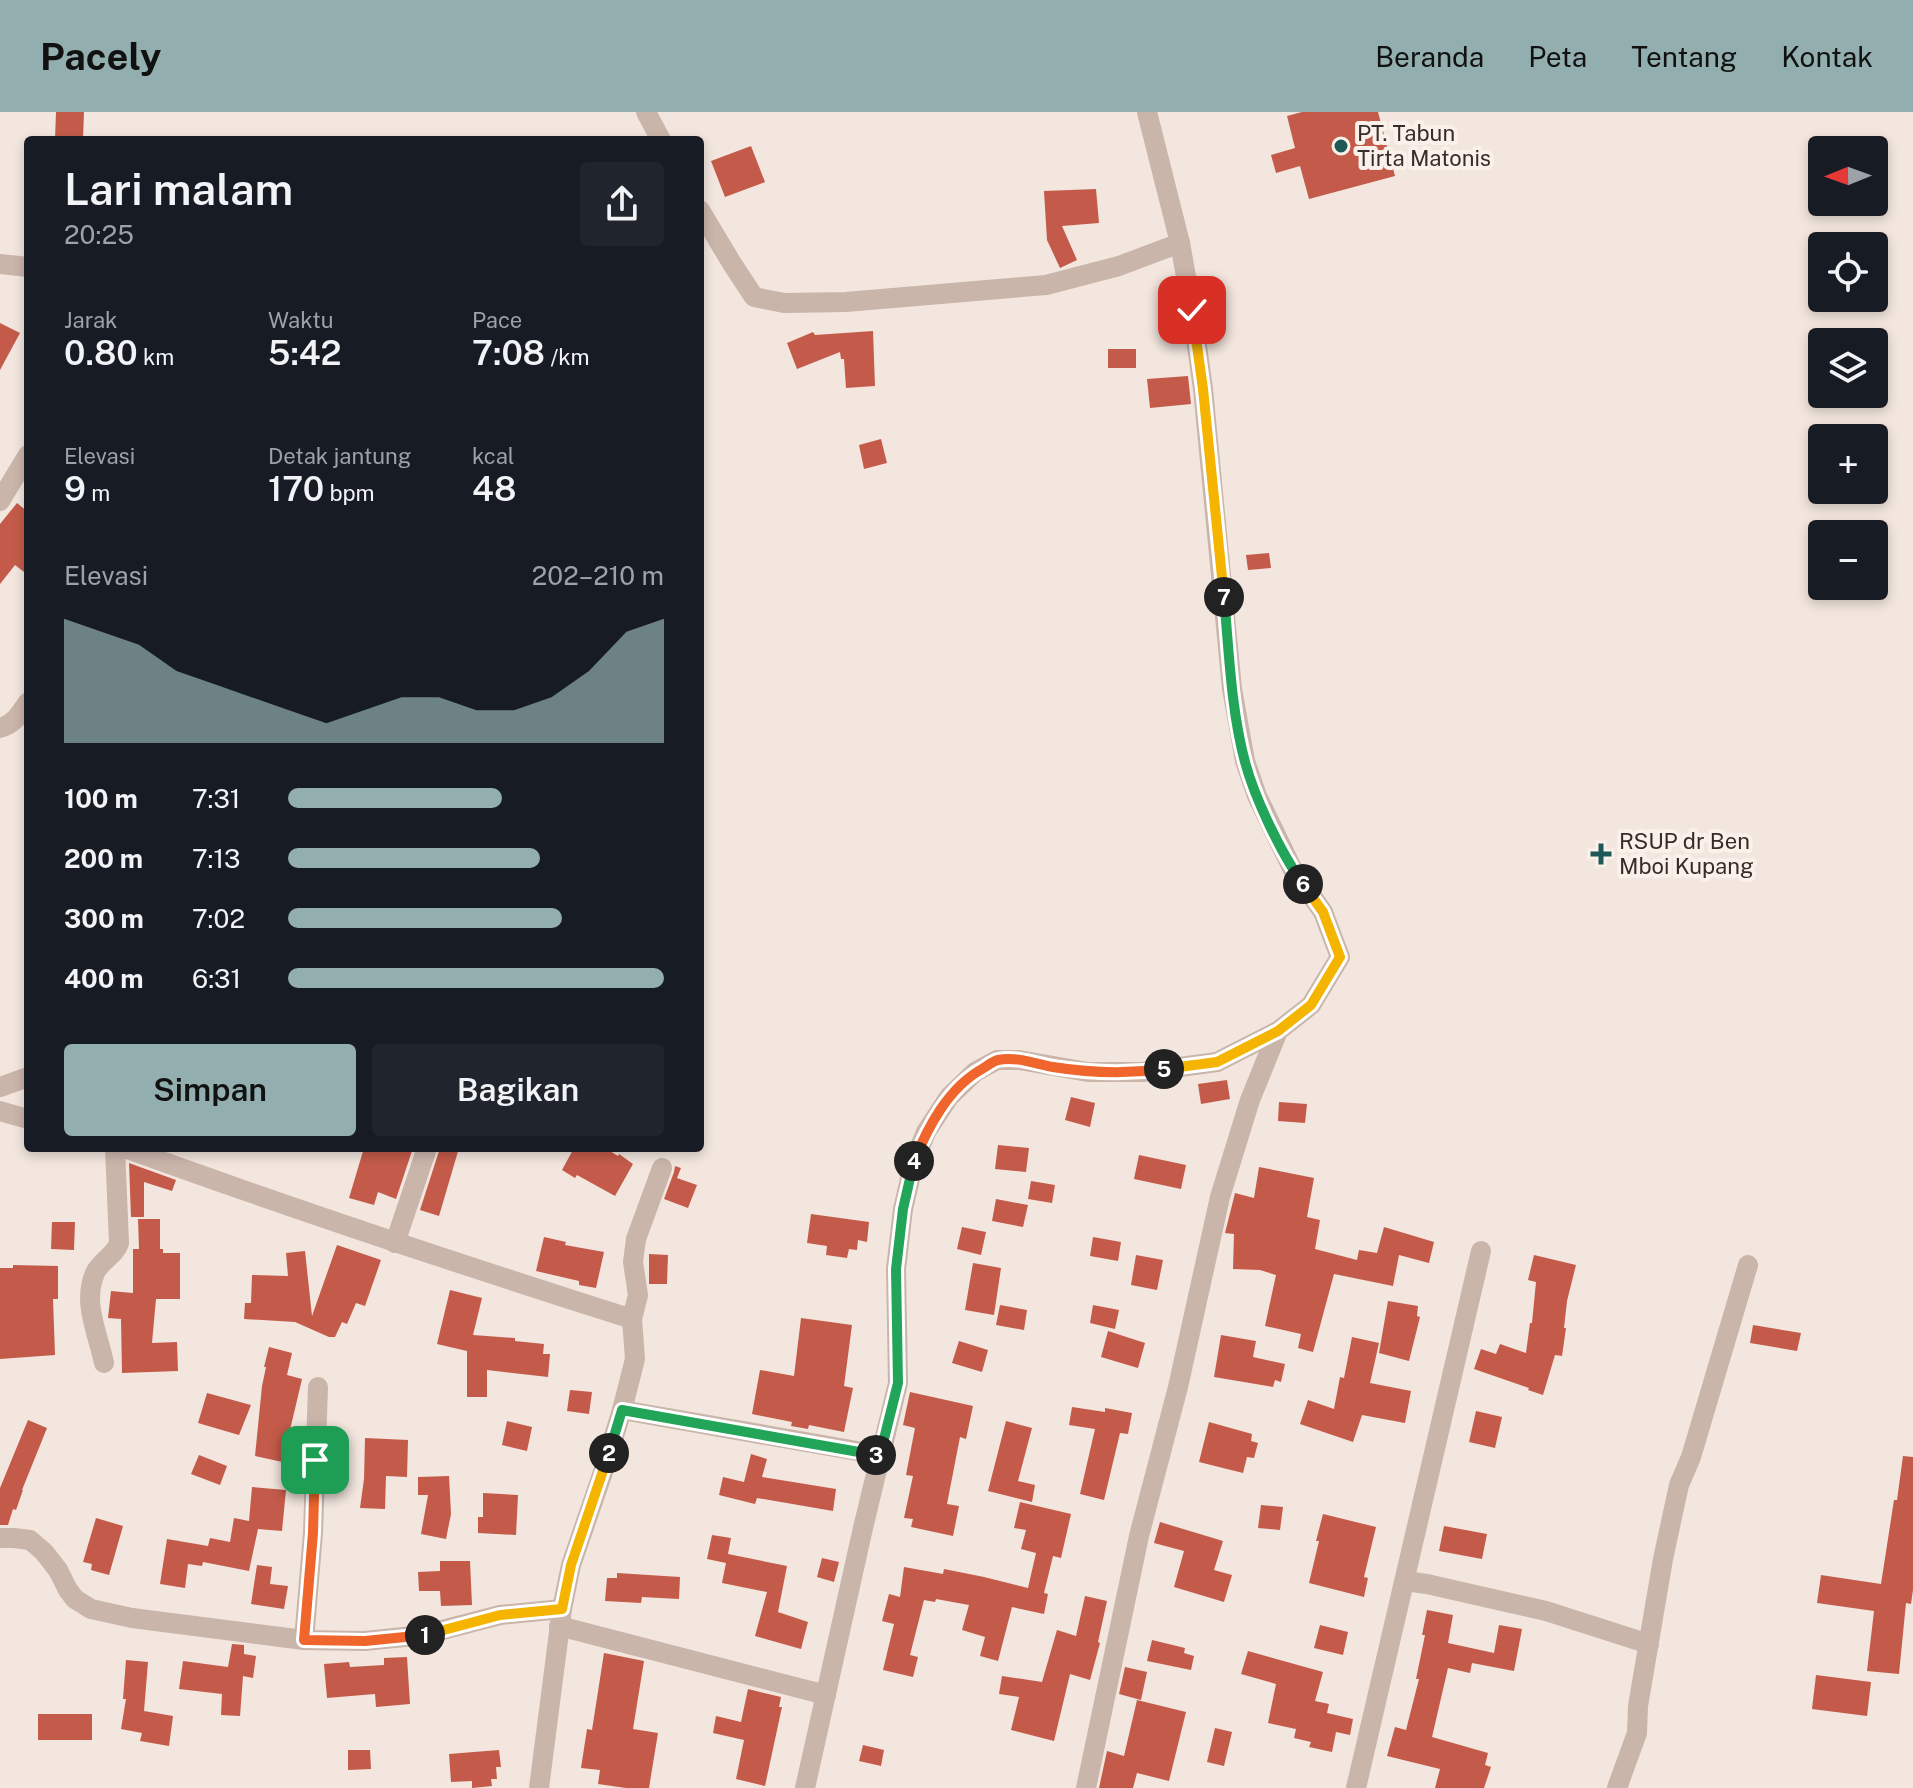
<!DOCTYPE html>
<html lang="id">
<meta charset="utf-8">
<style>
:root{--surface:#171b24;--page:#20242c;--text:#f1f3f6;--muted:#9ea1a6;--accent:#92aeae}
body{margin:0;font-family:"Public Sans",sans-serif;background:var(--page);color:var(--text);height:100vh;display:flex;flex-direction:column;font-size:30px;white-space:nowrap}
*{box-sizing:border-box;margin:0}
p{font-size:26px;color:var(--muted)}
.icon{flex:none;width:44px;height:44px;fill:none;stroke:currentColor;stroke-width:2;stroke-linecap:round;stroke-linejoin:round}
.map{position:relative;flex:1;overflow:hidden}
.sheet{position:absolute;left:24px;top:24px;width:680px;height:1016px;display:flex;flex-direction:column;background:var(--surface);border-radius:8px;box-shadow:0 4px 12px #0003}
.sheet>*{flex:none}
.needle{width:52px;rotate:269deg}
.tools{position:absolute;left:1808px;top:24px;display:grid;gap:16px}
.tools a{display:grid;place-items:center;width:80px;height:80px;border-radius:8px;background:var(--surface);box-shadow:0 4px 12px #0003;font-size:40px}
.pin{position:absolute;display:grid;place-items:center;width:68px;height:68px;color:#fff;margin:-34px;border-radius:16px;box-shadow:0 4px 12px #0006}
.km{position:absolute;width:40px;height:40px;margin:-20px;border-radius:50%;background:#222;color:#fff;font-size:22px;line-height:40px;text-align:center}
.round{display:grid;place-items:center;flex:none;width:84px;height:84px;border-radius:8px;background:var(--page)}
.head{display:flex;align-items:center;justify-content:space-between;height:136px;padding:0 40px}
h1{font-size:44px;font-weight:600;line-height:60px}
.metrics{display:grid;grid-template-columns:repeat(3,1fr);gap:12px;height:136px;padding:8px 40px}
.metrics div{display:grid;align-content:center}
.metrics b{font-size:34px;font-weight:600}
.metrics small{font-size:22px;font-weight:400}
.metrics p{font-size:22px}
.chart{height:224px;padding:16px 40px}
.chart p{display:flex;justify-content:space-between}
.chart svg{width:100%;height:144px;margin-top:8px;fill:var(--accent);opacity:.7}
.primary-button{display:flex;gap:16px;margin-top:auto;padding:16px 40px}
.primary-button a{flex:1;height:92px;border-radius:8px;background:var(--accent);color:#111;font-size:32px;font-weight:600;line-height:92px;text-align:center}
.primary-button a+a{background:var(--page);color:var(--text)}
ul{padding:0 40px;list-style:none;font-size:26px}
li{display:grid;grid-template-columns:128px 96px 1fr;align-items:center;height:60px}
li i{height:20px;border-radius:10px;background:var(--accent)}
header{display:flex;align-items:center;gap:48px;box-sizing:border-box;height:112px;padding:0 40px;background:var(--accent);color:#111}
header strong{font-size:38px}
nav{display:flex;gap:44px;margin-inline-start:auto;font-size:28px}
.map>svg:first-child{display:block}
.building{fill:#c45b4a}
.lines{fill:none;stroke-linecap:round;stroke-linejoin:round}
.minor{stroke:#cab5aa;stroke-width:20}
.split-1-casing{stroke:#fff;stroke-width:16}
.split-2-casing{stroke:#fff;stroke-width:16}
.split-3-casing{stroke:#fff;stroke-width:16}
.split-4-casing{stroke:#fff;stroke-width:16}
.split-5-casing{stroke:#fff;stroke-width:16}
.split-6-casing{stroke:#fff;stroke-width:16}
.split-7-casing{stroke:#fff;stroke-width:16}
.split-8-casing{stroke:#fff;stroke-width:16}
.split-1{stroke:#f0652b;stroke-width:10}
.split-2{stroke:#f5b400;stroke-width:10}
.split-3{stroke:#22a559;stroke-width:10}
.split-4{stroke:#22a559;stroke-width:10}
.split-5{stroke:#f0652b;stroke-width:10}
.split-6{stroke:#f5b400;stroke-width:10}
.split-7{stroke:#22a559;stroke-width:10}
.split-8{stroke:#f5b400;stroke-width:10}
.poi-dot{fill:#1f5957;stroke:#faf1ea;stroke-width:3}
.labels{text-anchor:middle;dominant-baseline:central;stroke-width:8;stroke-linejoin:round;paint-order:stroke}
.poi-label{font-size:22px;fill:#382c29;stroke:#faf1ea;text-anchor:start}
</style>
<header>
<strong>Pacely</strong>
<nav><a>Beranda</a><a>Peta</a><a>Tentang</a><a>Kontak</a></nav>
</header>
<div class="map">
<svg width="1913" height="1676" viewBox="0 0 1913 1676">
<rect width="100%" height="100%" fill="#f2e6de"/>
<g class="building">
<polygon points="56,0 84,0 83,28 55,27"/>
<polygon points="1302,0 1378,0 1395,64 1309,87 1300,54 1276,61 1271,43 1295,36 1287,4"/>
<polygon points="751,34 765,70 725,85 711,49"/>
<polygon points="1096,77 1099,111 1062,114 1077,148 1060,156 1047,128 1044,79"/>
<polygon points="0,211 20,221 0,258"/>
<polygon points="873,219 875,274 846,276 844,247 841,247 840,240 797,257 787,231 813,220 815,223"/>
<rect x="1108" y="237" width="28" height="19"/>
<polygon points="1188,264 1191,292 1150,296 1147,267"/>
<polygon points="881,327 887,351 864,357 859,333"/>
<polygon points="17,391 28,400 28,463 15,453 0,472 0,412"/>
<polygon points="1269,441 1271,456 1248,458 1246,443"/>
<polygon points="1227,968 1230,987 1201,992 1198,972"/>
<polygon points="1071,985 1095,991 1090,1015 1065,1008"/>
<polygon points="1279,990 1307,992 1305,1011 1278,1009"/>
<polygon points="998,1033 1029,1036 1026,1060 995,1057"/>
<polygon points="364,1036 413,1036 396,1087 378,1080 374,1093 349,1086"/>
<polygon points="440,1036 459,1036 439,1104 420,1098"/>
<polygon points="574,1036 605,1036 618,1044 619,1042 633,1052 615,1084 577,1063 575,1066 562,1058"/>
<polygon points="1139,1043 1186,1053 1181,1077 1134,1067"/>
<polygon points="129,1051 176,1068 172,1079 144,1070 144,1105 131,1105"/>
<polygon points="675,1054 681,1056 677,1066 697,1073 688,1096 664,1087 674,1060"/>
<polygon points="1259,1055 1314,1066 1307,1105 1320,1108 1315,1137 1357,1148 1359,1138 1377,1141 1384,1115 1434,1130 1429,1151 1399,1143 1393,1174 1334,1162 1313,1240 1298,1236 1301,1222 1265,1214 1276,1163 1260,1158 1233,1157 1234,1122 1225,1121 1235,1081 1254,1086"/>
<polygon points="1031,1069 1055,1073 1052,1091 1028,1087"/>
<polygon points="996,1087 1028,1093 1023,1115 992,1109"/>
<polygon points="811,1102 869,1110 867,1130 858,1128 857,1138 849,1137 847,1146 826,1143 827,1134 807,1131"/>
<polygon points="138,1107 160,1107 160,1137 163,1137 163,1141 180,1141 180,1187 156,1187 152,1231 177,1230 178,1259 122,1261 121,1207 108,1206 111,1179 133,1181 133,1137 139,1137"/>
<polygon points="52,1110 75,1110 74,1138 51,1137"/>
<polygon points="962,1115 986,1120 981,1143 957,1137"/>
<polygon points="544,1125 566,1130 565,1133 604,1140 596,1176 579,1173 579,1169 536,1159"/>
<polygon points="1093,1125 1121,1130 1118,1149 1090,1144"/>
<polygon points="337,1133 381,1148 365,1194 356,1191 347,1212 342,1210 335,1225 329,1225 295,1210 244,1207 245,1191 251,1191 252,1163 288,1164 286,1141 305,1139 312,1204"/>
<polygon points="649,1142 668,1143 667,1172 649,1172"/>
<polygon points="1136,1143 1163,1148 1157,1178 1131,1173"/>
<polygon points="1534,1143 1576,1153 1567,1189 1564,1216 1566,1216 1562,1244 1555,1243 1543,1283 1528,1278 1529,1276 1474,1257 1481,1237 1496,1242 1500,1232 1526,1241 1530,1211 1532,1211 1536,1170 1528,1168"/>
<polygon points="973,1151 1001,1156 994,1203 965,1198"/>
<polygon points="13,1153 58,1154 58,1187 53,1187 55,1243 0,1247 0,1156 13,1156"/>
<polygon points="450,1178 482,1186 473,1223 515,1226 515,1229 544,1232 543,1242 550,1242 548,1265 487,1258 487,1285 467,1285 467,1239 437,1232"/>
<polygon points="1388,1189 1418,1194 1417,1204 1420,1205 1409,1249 1379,1241"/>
<polygon points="1000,1193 1027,1198 1024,1218 996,1213"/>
<polygon points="1093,1193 1119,1198 1115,1217 1090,1211"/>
<polygon points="801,1206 852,1213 844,1274 853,1276 844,1320 809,1313 808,1317 791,1314 792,1310 752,1302 760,1258 794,1264"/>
<polygon points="1753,1213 1801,1221 1797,1239 1750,1231"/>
<polygon points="1108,1219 1145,1231 1138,1256 1101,1245"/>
<polygon points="1221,1223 1256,1229 1253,1245 1285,1252 1281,1270 1275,1268 1273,1275 1214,1265"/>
<polygon points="1352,1225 1379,1231 1370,1271 1411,1279 1405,1311 1362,1303 1353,1330 1300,1312 1308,1288 1334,1297 1340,1265 1344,1266"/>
<polygon points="959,1229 988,1238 982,1260 952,1251"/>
<polygon points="269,1235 292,1241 287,1263 302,1267 290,1318 303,1320 296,1353 255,1344 262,1274 266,1255 264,1255"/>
<polygon points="570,1278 592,1280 589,1302 567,1299"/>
<polygon points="910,1280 973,1294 966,1327 960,1325 947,1392 959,1394 953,1424 911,1415 913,1407 904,1406 913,1364 906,1363 915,1316 903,1313"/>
<polygon points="207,1281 251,1293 239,1323 198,1311"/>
<polygon points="1072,1295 1105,1300 1105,1296 1132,1301 1128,1322 1120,1321 1104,1388 1080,1382 1095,1317 1069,1313"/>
<polygon points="1476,1299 1502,1305 1495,1336 1469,1330"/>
<polygon points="28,1308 47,1316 22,1378 23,1378 16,1398 13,1397 8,1413 0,1413 0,1376"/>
<polygon points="507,1309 532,1315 527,1339 502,1333"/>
<polygon points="1006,1309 1032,1316 1018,1369 1035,1373 1032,1390 988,1379"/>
<polygon points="1209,1310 1252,1322 1251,1329 1258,1331 1254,1346 1247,1345 1243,1361 1199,1350"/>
<polygon points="365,1326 408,1328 407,1365 386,1364 385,1397 360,1396 364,1367"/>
<polygon points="751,1342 767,1347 762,1365 836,1377 833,1399 757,1386 755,1392 719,1383 723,1365 744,1370"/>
<polygon points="199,1343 227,1354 220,1373 191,1362"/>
<polygon points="1903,1344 1913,1345 1913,1478 1911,1492 1906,1491 1899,1562 1867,1559 1874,1499 1817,1491 1821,1463 1881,1472 1894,1388 1897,1388"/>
<polygon points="449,1364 451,1402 446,1427 421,1422 428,1383 418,1383 418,1365"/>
<polygon points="252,1375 286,1378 282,1419 258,1417 249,1459 203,1450 202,1454 188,1452 185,1476 160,1472 167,1427 208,1434 210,1426 230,1430 234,1406 249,1409"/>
<polygon points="483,1381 518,1383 516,1423 478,1421 478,1405 483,1405"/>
<polygon points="1020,1390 1071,1402 1061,1446 1053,1444 1044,1481 1048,1482 1044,1502 1012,1495 998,1549 980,1544 985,1525 962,1518 969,1493 936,1487 935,1490 924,1488 910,1543 918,1545 913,1565 883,1558 894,1512 882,1509 889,1482 900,1485 904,1455 943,1462 944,1457 984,1465 1028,1476 1036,1441 1021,1437 1026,1418 1014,1416"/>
<polygon points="1261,1393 1283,1395 1280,1418 1258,1416"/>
<polygon points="1323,1402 1376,1415 1364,1465 1368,1466 1364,1485 1309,1471 1319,1429 1316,1429"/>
<polygon points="96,1406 123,1414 109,1463 91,1458 92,1452 83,1450"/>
<polygon points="1160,1410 1223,1429 1214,1458 1232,1463 1224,1490 1174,1475 1184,1439 1154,1431"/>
<polygon points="1444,1414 1487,1422 1482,1447 1439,1439"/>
<polygon points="712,1423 731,1426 728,1442 787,1454 778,1500 808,1510 801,1537 755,1524 767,1480 722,1471 726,1451 707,1447"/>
<polygon points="822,1446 839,1450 834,1470 817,1465"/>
<polygon points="440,1449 470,1449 472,1493 441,1494 440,1479 419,1479 418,1460 440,1459"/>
<polygon points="257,1453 272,1455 270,1472 288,1474 284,1497 251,1492"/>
<polygon points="617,1461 680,1465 679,1487 642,1485 641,1491 605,1489 607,1466 617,1466"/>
<polygon points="1085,1484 1107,1489 1098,1530 1100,1531 1090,1568 1070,1562 1054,1629 1011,1618 1019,1585 999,1582 1002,1564 1042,1570 1057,1518 1076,1524"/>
<polygon points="1427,1498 1453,1503 1448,1531 1494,1541 1499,1513 1522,1517 1514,1559 1472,1551 1470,1561 1448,1556 1432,1625 1488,1641 1485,1653 1491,1655 1484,1676 1435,1676 1440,1657 1387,1644 1395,1615 1406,1618 1419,1567 1416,1567 1425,1523 1422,1523"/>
<polygon points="1320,1513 1348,1520 1343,1543 1314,1536"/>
<polygon points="1152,1528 1185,1536 1184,1541 1194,1544 1191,1558 1147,1549"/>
<polygon points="232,1532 244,1533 244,1542 256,1544 253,1566 243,1564 240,1604 221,1603 222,1582 179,1577 183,1549 228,1555"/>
<polygon points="1248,1539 1323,1560 1315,1589 1329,1592 1327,1601 1353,1607 1350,1623 1336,1620 1332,1640 1309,1635 1311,1630 1294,1626 1296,1617 1268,1611 1276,1572 1241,1562"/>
<polygon points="604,1541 644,1549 633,1617 658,1621 649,1676 626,1676 598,1672 600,1658 581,1656 587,1617 592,1618"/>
<polygon points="407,1545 410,1592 376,1595 375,1582 327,1586 324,1552 349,1550 350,1555 384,1553 384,1546"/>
<polygon points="126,1548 148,1550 144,1599 173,1604 169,1634 140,1629 142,1621 121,1617 126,1587 123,1587"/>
<polygon points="1125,1555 1147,1560 1141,1588 1119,1582"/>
<polygon points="1816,1563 1871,1570 1867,1604 1812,1597"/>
<polygon points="748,1577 781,1585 779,1595 782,1595 765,1674 736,1667 744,1628 713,1621 716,1604 741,1610"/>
<polygon points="1137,1588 1186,1600 1169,1669 1137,1661 1133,1676 1099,1676 1107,1639 1124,1644"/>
<rect x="38" y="1602" width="54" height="26"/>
<polygon points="1215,1616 1232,1620 1224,1654 1207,1650"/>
<polygon points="863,1633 884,1638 881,1654 859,1649"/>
<polygon points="348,1638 370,1638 371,1657 348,1658"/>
<polygon points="499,1638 501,1655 496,1655 497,1667 491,1667 492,1674 472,1676 472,1669 451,1670 449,1642"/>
</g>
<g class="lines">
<g class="minor">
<polyline points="646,0 661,28"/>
<polyline points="700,98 731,150 754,185 784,191 846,190 1046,173 1119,154 1180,131"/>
<polyline points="0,152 28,155"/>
<polyline points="0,389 28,343"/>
<path d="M0 616C14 612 20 602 28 590"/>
<polyline points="0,975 28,965"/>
<polyline points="0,999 28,1007"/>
<path d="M125 1036C293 1097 462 1153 632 1207"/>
<polyline points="395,1131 427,1036"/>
<path d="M104 1251C98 1221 82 1191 95 1161 100 1149 115 1144 119 1131L115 1036"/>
<polyline points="622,1298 880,1343"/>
<polyline points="0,1426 14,1426 30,1428 44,1440 58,1458 68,1478 75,1487 91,1497 132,1506 304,1528 365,1529 423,1523 500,1503 562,1497"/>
<polyline points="1405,1469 1427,1472 1546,1499 1649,1532"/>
<polyline points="559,1514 826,1583"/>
<polyline points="304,1528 313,1421 318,1275"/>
<polyline points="539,1676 562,1497 571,1453 602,1363 622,1298 635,1247 632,1207 638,1183 633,1150 636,1127 662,1056"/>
<polyline points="805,1676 863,1416 898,1271 896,1157 903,1097 914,1050 926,1020 949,985 975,960 997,948 1019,948 1088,960 1143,960 1217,950 1278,919"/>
<polyline points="1086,1676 1139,1424 1178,1275 1220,1085 1250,988 1278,919 1311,893 1340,845 1323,800 1292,756 1257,684 1245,649 1232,577 1203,277 1192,198 1180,131 1147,0"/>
<polyline points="1356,1676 1481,1139"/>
<polyline points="1617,1676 1637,1621 1638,1594 1663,1447 1679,1373 1691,1345 1748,1153"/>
</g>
</g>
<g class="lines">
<g class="split-1-casing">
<polyline id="split-1" points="315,1348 313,1421 304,1528 365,1529 425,1523"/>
</g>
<g class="split-2-casing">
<polyline id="split-2" points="425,1523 500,1503 562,1497 571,1453 609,1341"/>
</g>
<g class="split-3-casing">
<polyline id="split-3" points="609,1341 622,1298 876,1343"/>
</g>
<g class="split-4-casing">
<polyline id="split-4" points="876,1343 880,1343 898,1271 896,1157 903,1097 914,1049"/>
</g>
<g class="split-5-casing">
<path id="split-5" d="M914 1049C928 1015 948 976 982 957 987 954 993 949 998 948 1016 944 1036 952 1053 955 1090 961 1127 962 1164 957"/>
</g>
<g class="split-6-casing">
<polyline id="split-6" points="1164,957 1217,950 1278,919 1311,893 1340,845 1323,800 1303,772"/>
</g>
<g class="split-7-casing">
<path id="split-7" d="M1224 485C1229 539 1231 598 1245 650 1255 687 1281 741 1303 772"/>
</g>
<g class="split-8-casing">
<polyline id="split-8" points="1192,198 1203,277 1224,485"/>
</g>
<use href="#split-1" class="split-1"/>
<use href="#split-2" class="split-2"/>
<use href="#split-3" class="split-3"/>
<use href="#split-4" class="split-4"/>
<use href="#split-5" class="split-5"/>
<use href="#split-6" class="split-6"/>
<use href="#split-7" class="split-7"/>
<use href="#split-8" class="split-8"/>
</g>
<g class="poi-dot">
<circle cx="1341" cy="34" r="8"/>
<path d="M1597 730h8v8h8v8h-8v8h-8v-8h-8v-8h8z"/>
</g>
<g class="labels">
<g class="poi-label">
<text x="1357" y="21">PT. Tabun<tspan x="1357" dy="25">Tirta Matonis</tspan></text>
<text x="1619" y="729">RSUP dr Ben<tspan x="1619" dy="25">Mboi Kupang</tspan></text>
</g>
</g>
</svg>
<div class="tools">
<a><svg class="needle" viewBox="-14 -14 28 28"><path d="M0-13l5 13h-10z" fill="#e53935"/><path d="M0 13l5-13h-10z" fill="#9ea1a6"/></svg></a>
<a><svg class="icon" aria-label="locate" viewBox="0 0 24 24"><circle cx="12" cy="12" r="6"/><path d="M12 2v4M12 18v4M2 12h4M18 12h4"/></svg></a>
<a><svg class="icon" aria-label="layers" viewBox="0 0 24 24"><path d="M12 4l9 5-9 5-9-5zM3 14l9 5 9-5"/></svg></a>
<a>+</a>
<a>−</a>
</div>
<div class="pin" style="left:315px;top:1348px;background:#1e9e55"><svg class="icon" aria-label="arrive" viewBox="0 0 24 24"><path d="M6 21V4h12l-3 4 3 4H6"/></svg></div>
<div class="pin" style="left:1192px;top:198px;background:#d93025"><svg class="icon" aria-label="check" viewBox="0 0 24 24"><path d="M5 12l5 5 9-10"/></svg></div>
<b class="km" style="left:425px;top:1523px">1</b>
<b class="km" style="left:609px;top:1341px">2</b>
<b class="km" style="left:876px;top:1343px">3</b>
<b class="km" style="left:914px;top:1049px">4</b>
<b class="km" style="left:1164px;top:957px">5</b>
<b class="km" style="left:1303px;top:772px">6</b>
<b class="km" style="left:1224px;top:485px">7</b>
<section class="sheet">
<div class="head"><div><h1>Lari malam</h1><p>20:25</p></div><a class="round"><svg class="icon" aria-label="share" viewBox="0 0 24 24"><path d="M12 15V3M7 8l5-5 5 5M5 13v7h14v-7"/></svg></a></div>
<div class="metrics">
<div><p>Jarak</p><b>0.80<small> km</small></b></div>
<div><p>Waktu</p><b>5:42</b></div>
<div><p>Pace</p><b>7:08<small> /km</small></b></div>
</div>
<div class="metrics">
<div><p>Elevasi</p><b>9<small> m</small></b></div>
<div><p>Detak jantung</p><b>170<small> bpm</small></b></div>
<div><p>kcal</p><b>48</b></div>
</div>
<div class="chart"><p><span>Elevasi</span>202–210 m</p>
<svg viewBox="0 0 160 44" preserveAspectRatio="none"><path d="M0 44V6L10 10L20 14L30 22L40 26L50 30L60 34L70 38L80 34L90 30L100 30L110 34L120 34L130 30L140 22L150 10L160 6V44z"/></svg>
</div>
<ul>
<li><b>100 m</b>7:31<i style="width:57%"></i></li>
<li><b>200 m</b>7:13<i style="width:67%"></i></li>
<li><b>300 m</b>7:02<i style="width:73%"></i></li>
<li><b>400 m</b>6:31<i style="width:100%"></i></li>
</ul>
<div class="primary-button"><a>Simpan</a><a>Bagikan</a></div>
</section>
</div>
